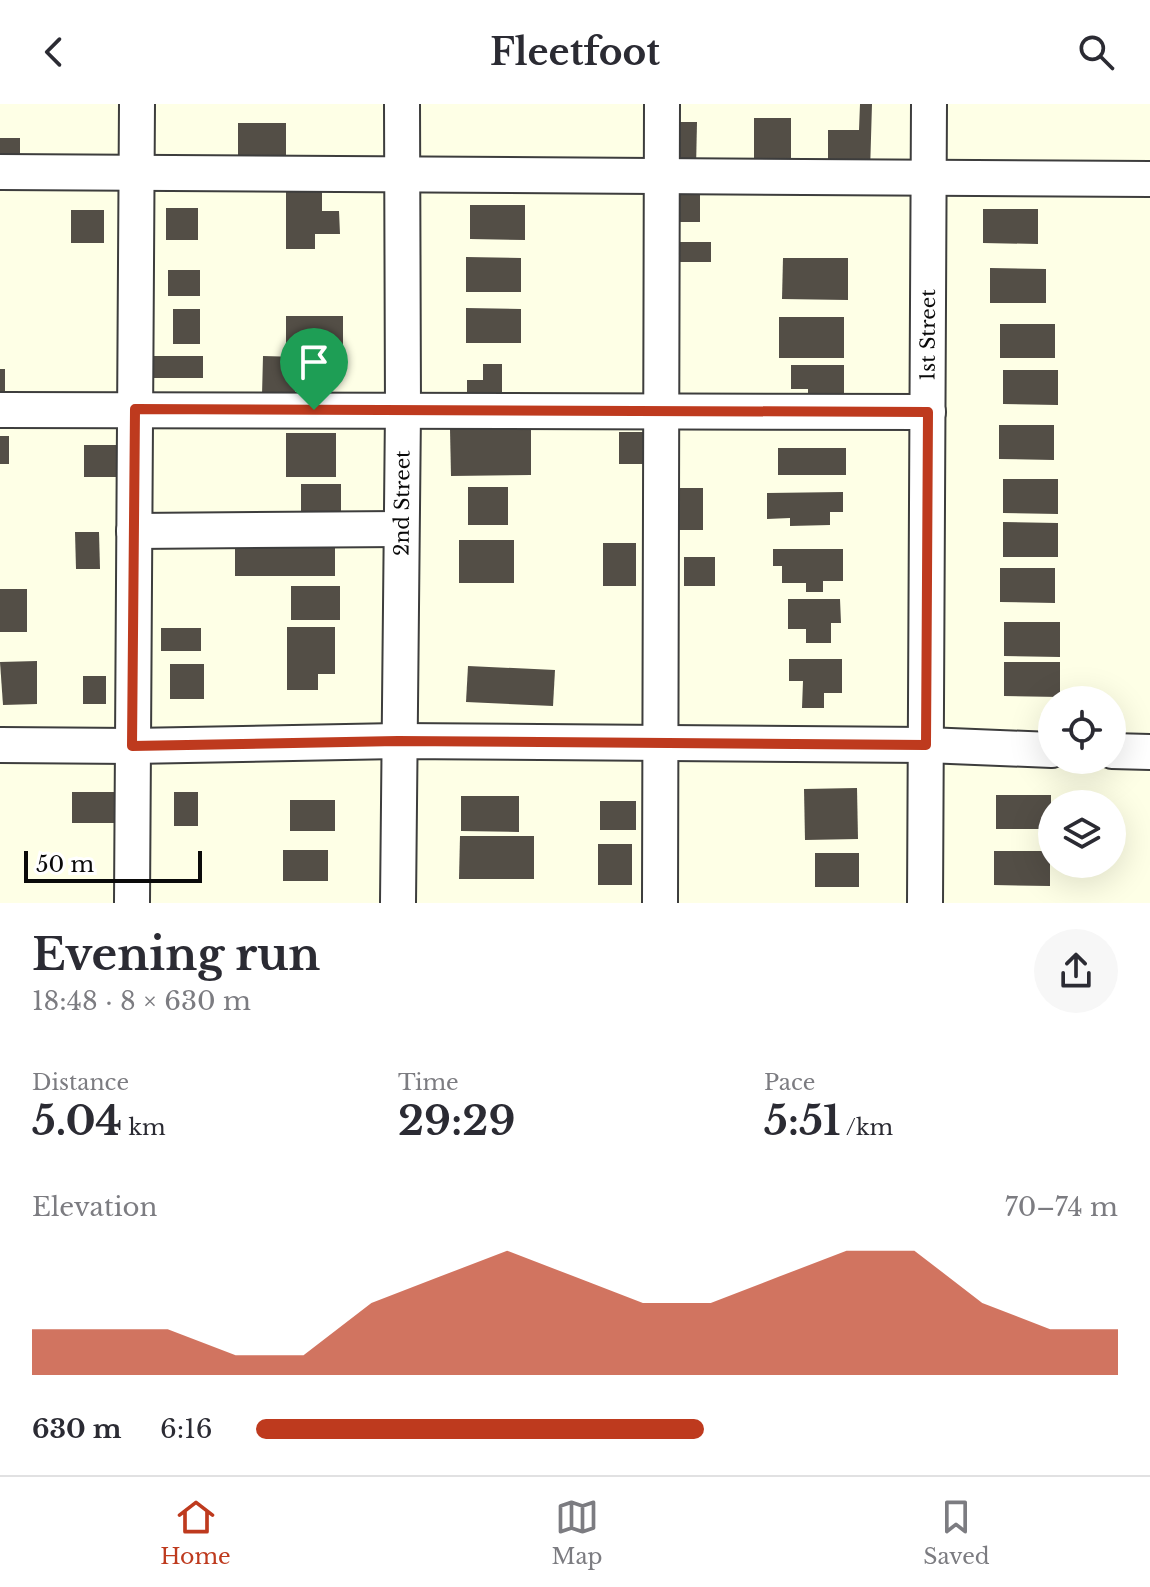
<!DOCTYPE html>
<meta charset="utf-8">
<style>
:root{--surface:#fff;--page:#f7f7f7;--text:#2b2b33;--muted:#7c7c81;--line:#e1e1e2;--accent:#be3a1e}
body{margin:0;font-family:"Libre Baskerville",serif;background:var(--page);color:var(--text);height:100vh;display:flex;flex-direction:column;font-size:30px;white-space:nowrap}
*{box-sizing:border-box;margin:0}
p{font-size:26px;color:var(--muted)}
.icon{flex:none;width:44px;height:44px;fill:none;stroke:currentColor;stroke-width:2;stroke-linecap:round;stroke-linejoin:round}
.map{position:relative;height:799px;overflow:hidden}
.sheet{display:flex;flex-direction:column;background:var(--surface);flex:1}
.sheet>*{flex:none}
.tools{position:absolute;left:1038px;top:582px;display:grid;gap:16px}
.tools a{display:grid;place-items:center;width:88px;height:88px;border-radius:50%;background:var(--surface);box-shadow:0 8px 32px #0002;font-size:40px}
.scale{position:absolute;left:24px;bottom:20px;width:178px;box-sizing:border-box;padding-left:8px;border:4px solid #0a0a0a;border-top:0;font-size:22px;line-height:28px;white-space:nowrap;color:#0a0a0a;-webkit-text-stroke:6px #fff;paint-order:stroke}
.pin{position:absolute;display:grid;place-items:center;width:68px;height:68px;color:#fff;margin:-82px -34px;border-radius:50% 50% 50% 0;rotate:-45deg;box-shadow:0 0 8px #0007}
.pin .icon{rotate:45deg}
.round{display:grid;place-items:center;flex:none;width:84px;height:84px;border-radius:42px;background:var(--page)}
.summary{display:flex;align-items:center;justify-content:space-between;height:136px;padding:0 32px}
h1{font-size:44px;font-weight:700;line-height:60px}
.figures{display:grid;grid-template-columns:repeat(3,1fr);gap:12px;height:136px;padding:8px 32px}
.figures div{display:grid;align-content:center}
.figures b{font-size:40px;font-weight:700}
.figures small{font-size:22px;font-weight:400}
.figures p{font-size:22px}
.chart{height:224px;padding:16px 32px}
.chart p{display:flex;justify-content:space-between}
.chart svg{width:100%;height:144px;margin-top:8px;fill:var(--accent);opacity:.7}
ul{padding:0 32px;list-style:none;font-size:26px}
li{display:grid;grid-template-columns:128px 96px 1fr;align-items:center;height:60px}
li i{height:20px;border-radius:10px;background:var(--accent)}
header{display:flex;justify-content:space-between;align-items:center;height:104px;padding:0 32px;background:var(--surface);font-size:36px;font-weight:700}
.menu{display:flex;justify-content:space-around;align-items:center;height:112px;border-top:2px solid var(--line);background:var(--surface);font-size:22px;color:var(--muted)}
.menu a{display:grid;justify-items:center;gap:4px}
.menu .selected{color:var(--accent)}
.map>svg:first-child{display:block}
.building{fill:#534e46}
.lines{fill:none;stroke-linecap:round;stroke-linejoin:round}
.minor-casing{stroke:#3d3d3d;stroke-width:38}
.minor{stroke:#fff;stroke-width:34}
.route-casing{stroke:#fff;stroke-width:16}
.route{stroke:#be3a1e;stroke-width:10}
.labels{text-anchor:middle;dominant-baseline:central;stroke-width:8;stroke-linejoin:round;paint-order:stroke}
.street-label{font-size:20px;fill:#0a0a0a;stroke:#fff}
</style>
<header><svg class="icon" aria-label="back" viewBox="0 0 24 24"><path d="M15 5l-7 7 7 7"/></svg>Fleetfoot<svg class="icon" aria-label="search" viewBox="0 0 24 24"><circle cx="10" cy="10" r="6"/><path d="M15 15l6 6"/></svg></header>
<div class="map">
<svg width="1150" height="799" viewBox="0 0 1150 799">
<rect width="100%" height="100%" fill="#feffe6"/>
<g class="building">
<polygon points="860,0 872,0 870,68 828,68 828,26 859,26"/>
<rect x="754" y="14" width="37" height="47"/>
<polygon points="678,18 697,18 696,64 677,64"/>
<rect x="238" y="19" width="48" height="42"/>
<rect x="0" y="34" width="20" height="30"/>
<polygon points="700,80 700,118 671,118 671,81"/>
<polygon points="286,86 322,86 322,107 339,107 340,130 315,130 315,145 286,145"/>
<polygon points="470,101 525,101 525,136 470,135"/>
<rect x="166" y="104" width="32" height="32"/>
<polygon points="983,105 1038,105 1038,140 983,139"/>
<rect x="71" y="106" width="33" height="33"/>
<rect x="675" y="138" width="36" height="20"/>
<polygon points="466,153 521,154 521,188 466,188"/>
<polygon points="783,154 848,154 848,196 782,195"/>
<polygon points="990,164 1046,165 1046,199 990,199"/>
<rect x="168" y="166" width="32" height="26"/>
<polygon points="466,204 521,205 521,239 466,239"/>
<rect x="173" y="205" width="27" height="35"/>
<rect x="286" y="212" width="57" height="30"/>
<rect x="779" y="213" width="65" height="41"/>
<rect x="1000" y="220" width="55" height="34"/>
<rect x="153" y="252" width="50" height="22"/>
<polygon points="263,252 335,254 333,282 295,280 295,292 262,291"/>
<polygon points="483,260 502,260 502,300 467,301 467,276 483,276"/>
<polygon points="791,261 844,261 844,303 808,303 808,285 791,285"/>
<rect x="0" y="265" width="5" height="40"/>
<polygon points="1003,266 1058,266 1058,301 1003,300"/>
<polygon points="999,321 1054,321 1054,356 999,355"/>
<polygon points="531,324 531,371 451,372 450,325"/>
<rect x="619" y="328" width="37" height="32"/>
<rect x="286" y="329" width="50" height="44"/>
<rect x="0" y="332" width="9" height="28"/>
<rect x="84" y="341" width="39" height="32"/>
<rect x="778" y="344" width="68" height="27"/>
<polygon points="1003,375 1058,375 1058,410 1003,409"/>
<rect x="301" y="380" width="40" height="42"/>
<rect x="468" y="383" width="40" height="38"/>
<rect x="674" y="384" width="29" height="42"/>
<polygon points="843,388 843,408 830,408 830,421 790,422 790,414 767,415 767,389"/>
<polygon points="1003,418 1058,419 1058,453 1003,453"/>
<polygon points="75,428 99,428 100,465 76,465"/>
<rect x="459" y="436" width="55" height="43"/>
<rect x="603" y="439" width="33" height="43"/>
<rect x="235" y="440" width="100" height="32"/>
<polygon points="773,445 843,445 843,477 823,477 823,488 806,488 806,479 782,479 782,462 773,462"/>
<rect x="684" y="453" width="31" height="29"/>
<polygon points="1000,464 1055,464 1055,499 1000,498"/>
<rect x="291" y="482" width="49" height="34"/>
<rect x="0" y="485" width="27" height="43"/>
<polygon points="788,495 840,495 841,519 831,519 831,539 806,539 806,525 788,525"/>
<polygon points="1004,518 1060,518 1060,553 1004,552"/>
<polygon points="287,523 335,523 335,570 318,570 318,586 287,586"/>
<rect x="161" y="524" width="40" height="23"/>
<polygon points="789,555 842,555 842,589 824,589 824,604 802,604 803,577 789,577"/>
<polygon points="37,557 37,600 3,601 0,558"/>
<polygon points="1004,558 1060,558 1060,593 1004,592"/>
<rect x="170" y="560" width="34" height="35"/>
<polygon points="468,562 555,566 553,602 466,598"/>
<rect x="83" y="572" width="23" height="28"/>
<polygon points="857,684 858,735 805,736 804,685"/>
<rect x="72" y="688" width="47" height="31"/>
<rect x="174" y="688" width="24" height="34"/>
<rect x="996" y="691" width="55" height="34"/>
<polygon points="461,692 519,692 519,728 461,727"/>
<rect x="290" y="696" width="45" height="31"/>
<rect x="600" y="697" width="36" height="29"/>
<polygon points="460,732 534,732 534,775 459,775"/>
<rect x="598" y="740" width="34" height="41"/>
<rect x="283" y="746" width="45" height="31"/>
<polygon points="994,747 1050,747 1050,782 994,781"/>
<rect x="815" y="749" width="44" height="34"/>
</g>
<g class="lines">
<g class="minor-casing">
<g id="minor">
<polyline points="0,68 1150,75"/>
<polyline points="0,306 928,308"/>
<polyline points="134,427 401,425"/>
<polyline points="0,641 132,642 398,637 926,641 1052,646"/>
<polyline points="1112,647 1150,648"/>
<polyline points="132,799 137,0"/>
<path id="s1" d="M398 799 403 306 402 0"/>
<polyline points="660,799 662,0"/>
<path id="s2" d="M925 799 929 0"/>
</g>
</g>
<use href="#minor" class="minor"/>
</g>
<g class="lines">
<g class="route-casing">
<polygon id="route" points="135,305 928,308 926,641 398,637 132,642"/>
</g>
<use href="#route" class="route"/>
</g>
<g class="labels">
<g class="street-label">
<text stroke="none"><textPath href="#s2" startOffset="568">1st Street</textPath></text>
<text stroke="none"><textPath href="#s1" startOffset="400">2nd Street</textPath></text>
</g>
</g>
</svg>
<div class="tools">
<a><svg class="icon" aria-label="locate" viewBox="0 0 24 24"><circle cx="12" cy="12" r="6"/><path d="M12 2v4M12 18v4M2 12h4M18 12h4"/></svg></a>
<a><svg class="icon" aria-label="layers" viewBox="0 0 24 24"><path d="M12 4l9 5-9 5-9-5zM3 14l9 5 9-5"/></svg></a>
</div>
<div class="scale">50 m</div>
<div class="pin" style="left:314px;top:306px;background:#1e9e55"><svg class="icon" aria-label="arrive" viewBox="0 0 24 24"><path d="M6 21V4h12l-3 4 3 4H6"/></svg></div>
</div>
<section class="sheet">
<div class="summary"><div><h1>Evening run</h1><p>18:48 · 8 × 630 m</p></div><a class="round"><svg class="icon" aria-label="share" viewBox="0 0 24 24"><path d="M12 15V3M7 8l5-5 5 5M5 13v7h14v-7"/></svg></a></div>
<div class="figures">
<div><p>Distance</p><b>5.04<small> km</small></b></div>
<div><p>Time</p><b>29:29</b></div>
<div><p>Pace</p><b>5:51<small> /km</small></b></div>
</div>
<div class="chart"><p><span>Elevation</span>70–74 m</p>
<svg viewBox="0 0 160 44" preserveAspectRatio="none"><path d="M0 44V30L10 30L20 30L30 38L40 38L50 22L60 14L70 6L80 14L90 22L100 22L110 14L120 6L130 6L140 22L150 30L160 30V44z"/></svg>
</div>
<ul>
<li><b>630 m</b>6:16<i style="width:52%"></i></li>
</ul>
</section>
<nav class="menu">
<a class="selected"><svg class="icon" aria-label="home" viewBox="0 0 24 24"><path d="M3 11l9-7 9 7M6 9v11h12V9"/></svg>Home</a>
<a><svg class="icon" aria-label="map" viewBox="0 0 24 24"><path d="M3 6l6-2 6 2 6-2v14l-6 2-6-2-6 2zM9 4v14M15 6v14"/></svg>Map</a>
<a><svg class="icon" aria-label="saved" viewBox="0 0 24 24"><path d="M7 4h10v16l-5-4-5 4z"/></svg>Saved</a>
</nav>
